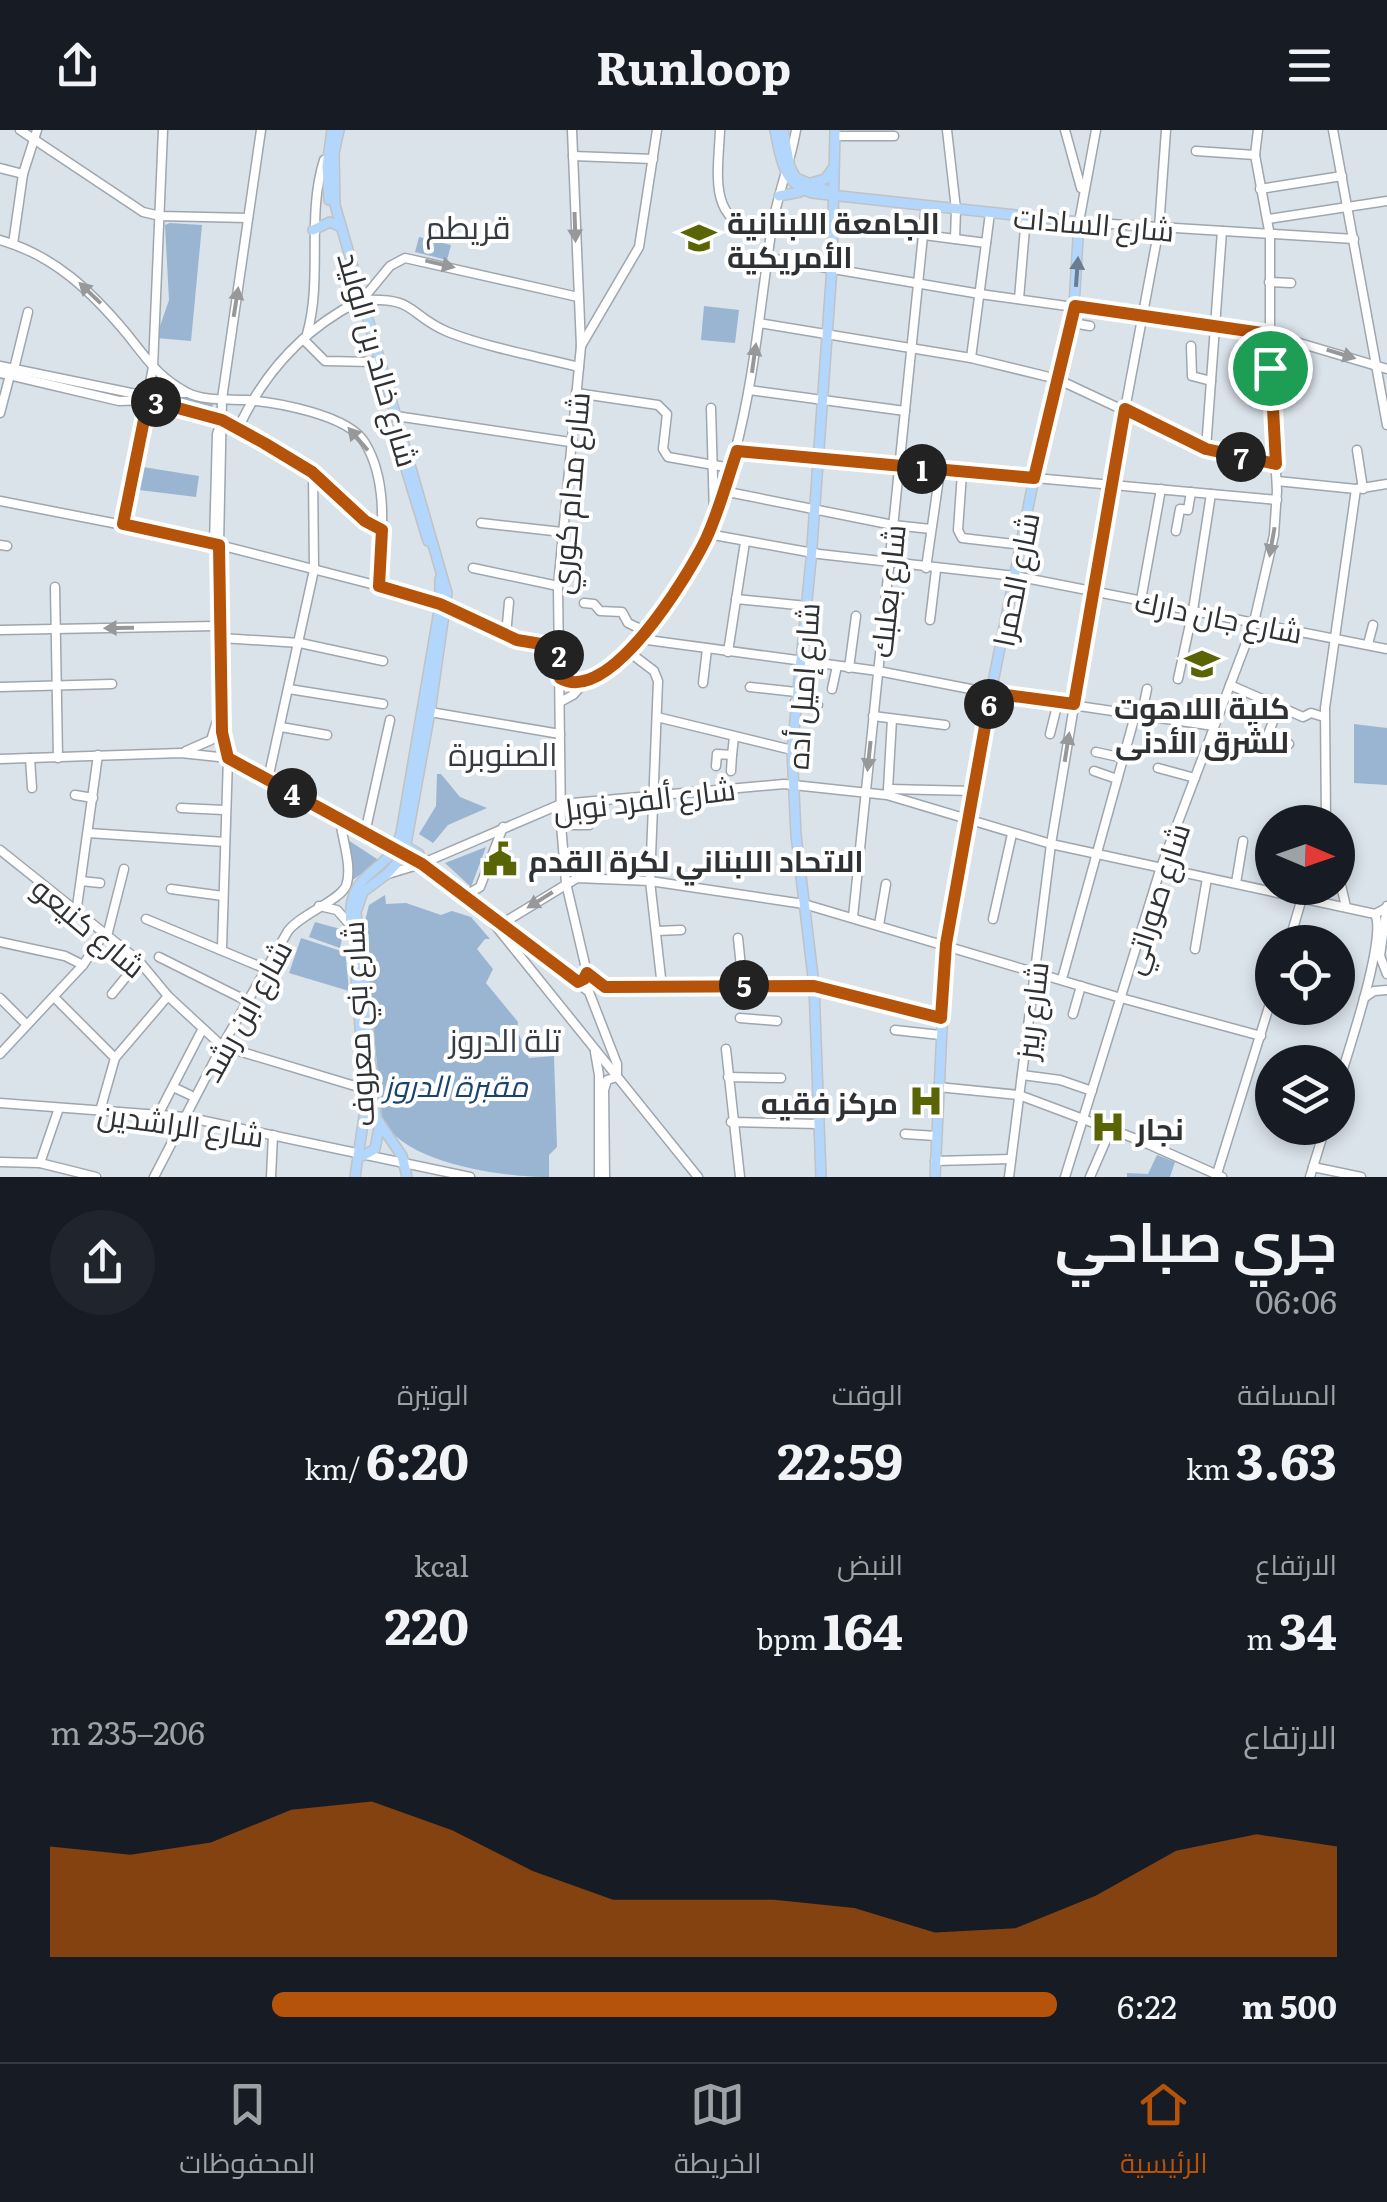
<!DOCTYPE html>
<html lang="ar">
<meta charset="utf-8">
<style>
:root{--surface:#171b24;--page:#20242c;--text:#f1f3f6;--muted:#9ea1a6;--line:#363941;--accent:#b45309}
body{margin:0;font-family:Literata,Cairo,serif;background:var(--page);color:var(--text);direction:rtl;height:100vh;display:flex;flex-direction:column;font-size:38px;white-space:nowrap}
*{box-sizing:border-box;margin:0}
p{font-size:32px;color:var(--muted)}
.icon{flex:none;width:55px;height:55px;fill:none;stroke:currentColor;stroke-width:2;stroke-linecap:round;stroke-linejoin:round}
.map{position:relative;height:1047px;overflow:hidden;direction:ltr}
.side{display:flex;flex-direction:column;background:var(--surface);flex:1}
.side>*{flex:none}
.needle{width:65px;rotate:92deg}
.fabs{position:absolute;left:1255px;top:675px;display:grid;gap:20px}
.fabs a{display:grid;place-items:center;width:100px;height:100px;border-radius:50%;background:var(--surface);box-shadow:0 5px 15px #0003;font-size:50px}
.pin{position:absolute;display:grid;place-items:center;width:85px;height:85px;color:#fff;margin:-42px;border:5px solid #fff;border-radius:50%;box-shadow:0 2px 10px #0007}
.km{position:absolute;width:50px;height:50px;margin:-25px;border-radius:50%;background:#222;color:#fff;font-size:28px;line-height:50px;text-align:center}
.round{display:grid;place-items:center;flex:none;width:105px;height:105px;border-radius:52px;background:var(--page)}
.overview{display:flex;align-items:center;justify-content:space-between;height:170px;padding:0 50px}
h1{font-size:55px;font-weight:700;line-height:75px}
.figures{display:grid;grid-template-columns:repeat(3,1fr);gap:15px;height:170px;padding:10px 50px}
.figures div{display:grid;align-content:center}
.figures b{font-size:50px;font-weight:700}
.figures small{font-size:28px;font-weight:400}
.figures p{font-size:28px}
.chart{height:280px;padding:20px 50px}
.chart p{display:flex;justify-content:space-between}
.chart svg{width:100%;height:180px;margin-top:10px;fill:var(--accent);opacity:.7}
ul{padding:0 50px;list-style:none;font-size:32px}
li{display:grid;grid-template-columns:160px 120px 1fr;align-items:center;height:75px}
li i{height:25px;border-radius:12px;background:var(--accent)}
header{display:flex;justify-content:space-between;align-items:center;height:130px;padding:0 50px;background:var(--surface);font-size:45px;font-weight:700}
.tab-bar{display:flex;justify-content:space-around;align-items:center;height:140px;border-top:2px solid var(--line);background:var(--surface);font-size:28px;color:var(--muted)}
.tab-bar a{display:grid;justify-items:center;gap:5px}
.tab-bar .selected{color:var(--accent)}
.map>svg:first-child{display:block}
.green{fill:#9ab5d2}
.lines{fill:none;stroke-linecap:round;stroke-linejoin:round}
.minor-casing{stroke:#9fa6ae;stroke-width:11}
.major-casing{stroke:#c1c2c2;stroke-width:12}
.minor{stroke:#fff;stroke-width:8}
.major{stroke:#b3d6fc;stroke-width:9}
.oneway{fill:#97989a}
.oneway2{fill:#6a7c8f}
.route-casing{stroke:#fff;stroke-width:20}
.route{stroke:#b45309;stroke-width:12}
.labels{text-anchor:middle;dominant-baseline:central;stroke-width:8;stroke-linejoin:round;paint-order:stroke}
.poi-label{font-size:30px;font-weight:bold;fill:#2f3235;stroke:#fff;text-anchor:start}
.street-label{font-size:30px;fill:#2f3235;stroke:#fff}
.park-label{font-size:30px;font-style:italic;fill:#18446f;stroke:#fff}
.neighbourhood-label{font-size:32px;fill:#353b41;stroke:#fff}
</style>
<header><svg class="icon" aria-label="menu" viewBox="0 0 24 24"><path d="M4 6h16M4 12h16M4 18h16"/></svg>Runloop<svg class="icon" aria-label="share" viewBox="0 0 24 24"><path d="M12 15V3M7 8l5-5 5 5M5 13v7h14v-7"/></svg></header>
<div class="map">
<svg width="1387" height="1047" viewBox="0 0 1387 1047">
<rect width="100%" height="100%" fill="#dae2ea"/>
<g class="green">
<polygon points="170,93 202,95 191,211 156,208 169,170 165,95"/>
<polygon points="419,107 451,115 447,130 415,122"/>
<polygon points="704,176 739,180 735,213 701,210"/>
<polygon points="155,252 213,274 211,282 154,269"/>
<polygon points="143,337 199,346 196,367 139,360"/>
<polygon points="1354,594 1387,598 1387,655 1354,653"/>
<polygon points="437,644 441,644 460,667 487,678 448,695 433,713 419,704 436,676"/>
<polygon points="348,710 380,731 351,751"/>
<polygon points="486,717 471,757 445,733"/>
<path d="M385 765 386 774 406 773 441 785 452 781 471 787 490 809H485L477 819 493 839 486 853 518 892 517 900 529 928 554 926 557 1017 549 1025V1047C502 1047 405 1034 382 989L364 795 369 775Z"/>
<polygon points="315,792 344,800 340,818 309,807"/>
<polygon points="301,808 344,822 345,819 349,861 289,843"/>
<polygon points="1157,1025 1175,1032 1170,1047 1127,1047 1127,1043 1148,1044"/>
</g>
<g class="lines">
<g class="minor-casing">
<g id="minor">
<polyline points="20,0 143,82 160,86 248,88"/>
<polyline points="572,0 581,216 558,456 561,695 566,753 587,843 605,857 814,855 941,888"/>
<path d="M720 0C718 48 706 97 771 103"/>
<polyline points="947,0 956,79 955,109"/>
<polyline points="1065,0 1081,58"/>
<polyline points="1096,0 1079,92 1354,109"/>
<polyline points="1333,0 1387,295"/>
<polyline points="835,6 894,6"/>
<polyline points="1196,21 1255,25"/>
<polyline points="573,26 653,29"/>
<polyline points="0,38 23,44"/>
<polyline points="1260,59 1342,46"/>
<polyline points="1268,89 1387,71"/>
<polyline points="924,105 986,113"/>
<path d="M0 110C54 125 92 162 127 204 147 229 157 246 186 262 202 271 227 269 246 270 276 272 349 285 365 313 390 354 381 411 379 456"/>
<polyline points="13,114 23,44 37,0"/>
<polyline points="769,128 980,164 1269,204 1387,239"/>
<polyline points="1269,152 1291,153"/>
<polyline points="1019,169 1026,86"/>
<polyline points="362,170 390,136 405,128 578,167"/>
<path d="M362 170C418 167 407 185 448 202 489 218 536 226 579 237"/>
<polyline points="759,193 971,228 1057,249 1206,319 1277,334"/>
<polyline points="1073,193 1090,196"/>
<path d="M307 204C323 148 306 87 324 30"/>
<polyline points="303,209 325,231 374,232"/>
<polyline points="581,216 639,117 657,0"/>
<polyline points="1191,216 1192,246 1211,251"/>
<polyline points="971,228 990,83"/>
<polyline points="0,236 136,264 187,263"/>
<polyline points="14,239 28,182"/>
<polyline points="0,243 119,271 148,270 222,290 313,342 365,391 382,400"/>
<polyline points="749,260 905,281"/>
<polyline points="576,263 658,275 667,284 663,319 668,327 731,338"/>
<polyline points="711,278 714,384"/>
<polyline points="0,283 10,245"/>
<polyline points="396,286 570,312"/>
<path d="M238 299C263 244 303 200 357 172"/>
<polyline points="1206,319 1222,101"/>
<polyline points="1357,320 1363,359"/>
<polyline points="737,321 1277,370"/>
<polyline points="962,343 958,400 962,408 1022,415"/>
<polyline points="1277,351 1356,359 1387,354"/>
<polyline points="723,361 893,395 931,399"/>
<polyline points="0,371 200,410 379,456 440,475 517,510 559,517"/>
<polyline points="481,393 562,402"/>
<polyline points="123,394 153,237 163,0"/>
<polyline points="1176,401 1180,379 1188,380 1191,362"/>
<polyline points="708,404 819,424 1015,446 1387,519"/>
<polyline points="214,414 217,304 222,290"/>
<polyline points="0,415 7,416"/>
<polyline points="473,438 558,456"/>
<polyline points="926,438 940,341"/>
<polyline points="55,457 58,628"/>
<polyline points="736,469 807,476"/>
<polyline points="1141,470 1161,359"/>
<polyline points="584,473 594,474 600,481 622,482 628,493 645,501"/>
<polyline points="930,490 936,440"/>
<polyline points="0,500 216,496"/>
<polyline points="506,505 509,472"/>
<polyline points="221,508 300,513 383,531"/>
<polyline points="640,509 878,541 991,563 1214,596"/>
<polyline points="1368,514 1373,495"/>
<polyline points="629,522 654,541 658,551 650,751 662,857"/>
<polyline points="728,522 745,412"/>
<polyline points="849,538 856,486"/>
<path d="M560 548C582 561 602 545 620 530 637 515 649 496 663 477 747 359 751 241 771 103 776 68 790 35 796 0"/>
<polyline points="1178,549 1193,480 1211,364"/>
<polyline points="703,553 707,519"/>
<polyline points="1230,555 1303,587 1311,583 1324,587"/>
<polyline points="0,557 112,554"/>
<polyline points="750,557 796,562"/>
<polyline points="289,559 383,574"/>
<polyline points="832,559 837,536"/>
<polyline points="560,572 573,565 583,554"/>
<polyline points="795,572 818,575"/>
<polyline points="1279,576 1267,607 1289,614"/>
<polyline points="430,582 560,604"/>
<polyline points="1142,583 1147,559"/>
<polyline points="873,586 945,595"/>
<polyline points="657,587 792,620"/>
<polyline points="281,597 327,605"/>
<polyline points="1050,604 1058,572"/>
<polyline points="186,621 211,610 218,588"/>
<polyline points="1096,622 1123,628"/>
<polyline points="30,628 32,658"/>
<polyline points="0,629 181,623 228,628 421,734 465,765 495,795 698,1047"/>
<polyline points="716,636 717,624 732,625 734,607"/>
<polyline points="1158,638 1195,648"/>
<polyline points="731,641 732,625"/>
<polyline points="1094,641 1117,649"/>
<polyline points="268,649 314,440 313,342"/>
<polyline points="888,659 974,661"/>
<polyline points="888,659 892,589"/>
<polyline points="75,665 93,668"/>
<polyline points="181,678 224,680"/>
<polyline points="1326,692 1325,578 1356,359"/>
<polyline points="561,695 589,695"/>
<polyline points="88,703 225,712"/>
<polyline points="365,703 390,590"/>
<polyline points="0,720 139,831 168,866 222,916 365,959"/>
<polyline points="1338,742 1346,777"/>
<polyline points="388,744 421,734 561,674 784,654 887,665 1051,714 1375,784 1386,778"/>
<polyline points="81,751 100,753"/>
<polyline points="1236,753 1243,711"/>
<polyline points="171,759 223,766"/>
<polyline points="466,765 480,757 503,697"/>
<polyline points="319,776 337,780 351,796"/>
<polyline points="1387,776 1380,826 1387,844"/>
<polyline points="76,784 98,625"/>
<polyline points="853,787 926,76"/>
<polyline points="146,789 266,839"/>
<polyline points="993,789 1012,704"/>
<polyline points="499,790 589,862 617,934 617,947"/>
<polyline points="503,793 577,748 650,751 804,774 1121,868 1261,906"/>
<polyline points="879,795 886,754"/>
<polyline points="656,801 681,800"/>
<polyline points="107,806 124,739"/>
<polyline points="738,808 743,856"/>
<polyline points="0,812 65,826 83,835"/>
<polyline points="1289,812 1302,768"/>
<polyline points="222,818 228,628 223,603 219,415 222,269 261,0"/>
<polyline points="1195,819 1207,748"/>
<polyline points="159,827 247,871"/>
<polyline points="1062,849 1136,582"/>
<polyline points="112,864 139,831"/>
<polyline points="54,867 115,928"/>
<polyline points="0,868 27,895"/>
<polyline points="1364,868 1374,861 1387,860"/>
<polyline points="1073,884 1081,856"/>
<polyline points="740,888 777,891"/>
<polyline points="895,900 940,905"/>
<polyline points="726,919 740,1047"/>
<polyline points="595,922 599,945 599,1047"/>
<polyline points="0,924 83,835 104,804"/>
<polyline points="1022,945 1060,950 1092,961"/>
<polyline points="728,947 781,948"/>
<path d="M1338 955C1347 925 1387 808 1375 784"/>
<polyline points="173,957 190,965"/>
<polyline points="938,957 1019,965 1139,1010 1222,1047"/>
<polyline points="0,973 186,987 470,1047"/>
<polyline points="100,981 115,928 168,866"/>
<polyline points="158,985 202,900"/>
<polyline points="731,992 819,994"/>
<polyline points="905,1004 936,1006"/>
<polyline points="935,1031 1011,1029"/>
<polyline points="0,1032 40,1033 96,1047"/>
<polyline points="40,1033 59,978"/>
<polyline points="1313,1037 1361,1047"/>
<path d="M154 1047 222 916 288 801C301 784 339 771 346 756 353 738 342 708 340 690"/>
<polyline points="271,1047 273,1005"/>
<polyline points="605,1047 604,960 607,950 617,947"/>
<polyline points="1009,1047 1051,714 1111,354 1159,98 1166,0"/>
<polyline points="1065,1047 1161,737 1254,492 1274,405 1277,361 1270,230 1270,106 1255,25 1258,0"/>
<polyline points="1090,1047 1110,1001"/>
<polyline points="1216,1047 1272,867"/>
<polyline points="1310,1047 1325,998"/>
</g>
</g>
<g class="major-casing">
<g id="major">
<polyline points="339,0 334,23 335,75 447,463 430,582 404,725 387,744 363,762 356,782 376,988 402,1026 407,1047"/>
<path d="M775 0C781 29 782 53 812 63L1079 92 1073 193 1034 348 985 592 946 814 935 1047"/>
<polyline points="783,0 790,37 796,48 828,61"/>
<polyline points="807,54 825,49 834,37"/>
<polyline points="779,66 800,62"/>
<polyline points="329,70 327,36 332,0"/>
<polyline points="313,100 330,92 341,97"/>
<polyline points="396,306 428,411"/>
<polyline points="406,716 419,724 421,734"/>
<path d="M351 796C345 737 389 747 401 703L440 475V449"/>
<polyline points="362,1026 375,1019 379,998"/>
<polyline points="355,1047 366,973 356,846"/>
<polyline points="821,1047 814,855 796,705 792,620 811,430 832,137 835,0"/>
</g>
</g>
<use href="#minor" class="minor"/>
<use href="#major" class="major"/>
</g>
<defs><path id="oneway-solid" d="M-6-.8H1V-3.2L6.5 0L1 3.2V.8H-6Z" transform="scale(2.5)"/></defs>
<g class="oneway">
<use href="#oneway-solid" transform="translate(575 97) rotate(88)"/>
<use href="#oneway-solid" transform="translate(440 134) rotate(13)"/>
<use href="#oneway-solid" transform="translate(90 163) rotate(-136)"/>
<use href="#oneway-solid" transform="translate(236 172) rotate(-81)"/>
<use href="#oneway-solid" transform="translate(1341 224) rotate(17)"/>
<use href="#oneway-solid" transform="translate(754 228) rotate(-82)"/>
<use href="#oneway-solid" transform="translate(358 309) rotate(-131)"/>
<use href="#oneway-solid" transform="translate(1272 412) rotate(100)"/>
<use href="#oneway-solid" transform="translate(119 498) rotate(179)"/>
<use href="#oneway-solid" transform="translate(1067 617) rotate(-81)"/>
<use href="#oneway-solid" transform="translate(869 626) rotate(96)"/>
<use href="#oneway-solid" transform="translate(540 770) rotate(148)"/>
</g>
<use class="oneway2" href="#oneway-solid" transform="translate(1077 142) rotate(-86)"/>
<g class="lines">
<g class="route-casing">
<path id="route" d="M1075 176 1269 204 1276 334 1206 319 1125 279 1074 574 991 563 946 814 941 888 814 856 605 857 587 843 584 849 578 852 422 734 228 628 222 602 219 415 123 394 148 270 222 290 264 313 312 342 365 391 382 400 379 456 440 474 517 510 559 517 560 548C609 577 688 446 706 409 719 381 727 350 737 321L1034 348Z"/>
</g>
<use href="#route" class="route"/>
</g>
<defs>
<g id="university-bare" transform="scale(2.7)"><path d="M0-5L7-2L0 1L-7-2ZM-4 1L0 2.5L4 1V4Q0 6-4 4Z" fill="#596404" stroke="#fff" stroke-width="2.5" paint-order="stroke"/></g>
<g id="civic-bare" transform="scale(2.7)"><path d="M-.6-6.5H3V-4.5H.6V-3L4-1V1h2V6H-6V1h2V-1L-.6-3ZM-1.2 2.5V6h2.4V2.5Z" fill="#596404" stroke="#fff" stroke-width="2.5" paint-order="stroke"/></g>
<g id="hospital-bare" transform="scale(2.7)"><path d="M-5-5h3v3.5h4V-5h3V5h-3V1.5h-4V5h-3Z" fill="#596404" stroke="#fff" stroke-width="2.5" paint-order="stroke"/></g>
</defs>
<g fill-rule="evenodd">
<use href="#university-bare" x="699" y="108"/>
<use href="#university-bare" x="1202" y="534"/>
<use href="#civic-bare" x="500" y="729"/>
<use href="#hospital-bare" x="926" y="971"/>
<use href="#hospital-bare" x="1108" y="997"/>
</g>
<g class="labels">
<g class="poi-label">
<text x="727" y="91">الجامعة اللبنانية<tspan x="727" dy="34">الأمريكية</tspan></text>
<text x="1202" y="576" text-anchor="middle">كلية اللاهوت<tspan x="1202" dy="34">للشرق الأدنى</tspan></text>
<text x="528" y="729">الاتحاد اللبناني لكرة القدم</text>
<text x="898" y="971" text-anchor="end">مركز فقيه</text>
<text x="1136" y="997">نجار</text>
</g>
<g class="street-label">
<text transform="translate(1094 92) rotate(5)">شارع السادات</text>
<text transform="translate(380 229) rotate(74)">شارع خالد بن الوليد</text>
<text transform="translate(568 363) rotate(-85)">شارع مدام كوري</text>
<text transform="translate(1014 449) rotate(-79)">شارع الحمرا</text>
<text transform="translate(886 461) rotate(-84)">شارع بعلبك</text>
<text transform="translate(1219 485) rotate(11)">شارع جان دارك</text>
<text transform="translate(801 556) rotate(-86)">شارع إميل أده</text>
<text transform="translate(644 668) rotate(-7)">شارع ألفرد نوبل</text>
<text transform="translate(1154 768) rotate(-72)">شارع صوراتي</text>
<text transform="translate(90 796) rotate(40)">شارع كنيعو</text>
<text transform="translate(244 880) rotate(-61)">شارع ابن رشد</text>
<text transform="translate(1030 880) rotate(-83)">شارع ربيز</text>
<text transform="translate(356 894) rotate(-93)">شارع بني معروف</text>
<text transform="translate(181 993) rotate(8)">شارع الراشدين</text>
</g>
<g class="park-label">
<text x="456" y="954">مقبرة الدروز</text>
</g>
<g class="neighbourhood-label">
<text x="468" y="95">قريطم</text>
<text x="503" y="622">الصنوبرة</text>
<text x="505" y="908">تلة الدروز</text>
</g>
</g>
</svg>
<div class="fabs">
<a><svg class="needle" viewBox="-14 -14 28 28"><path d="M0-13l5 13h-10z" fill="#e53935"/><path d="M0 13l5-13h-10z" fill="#9ea1a6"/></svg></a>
<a><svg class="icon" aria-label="locate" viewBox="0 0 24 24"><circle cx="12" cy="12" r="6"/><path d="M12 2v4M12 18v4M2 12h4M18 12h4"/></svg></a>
<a><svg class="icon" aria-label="layers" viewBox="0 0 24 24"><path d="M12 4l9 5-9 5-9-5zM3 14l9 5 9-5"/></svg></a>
</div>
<div class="pin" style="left:1270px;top:238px;background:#1e9e55"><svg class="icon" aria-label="arrive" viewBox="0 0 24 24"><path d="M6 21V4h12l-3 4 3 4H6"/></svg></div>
<b class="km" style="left:922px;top:339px">1</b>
<b class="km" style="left:559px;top:525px">2</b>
<b class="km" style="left:156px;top:272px">3</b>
<b class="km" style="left:292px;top:663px">4</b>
<b class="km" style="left:744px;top:855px">5</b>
<b class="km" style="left:989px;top:574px">6</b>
<b class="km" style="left:1241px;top:327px">7</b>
</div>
<section class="side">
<div class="overview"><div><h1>جري صباحي</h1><p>06:06</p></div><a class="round"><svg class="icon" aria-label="share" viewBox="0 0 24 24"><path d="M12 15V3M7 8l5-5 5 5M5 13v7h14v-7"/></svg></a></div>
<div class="figures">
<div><p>المسافة</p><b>3.63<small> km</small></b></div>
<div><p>الوقت</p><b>22:59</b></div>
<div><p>الوتيرة</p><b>6:20<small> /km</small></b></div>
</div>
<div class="figures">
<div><p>الارتفاع</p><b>34<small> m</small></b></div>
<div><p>النبض</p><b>164<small> bpm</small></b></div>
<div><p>kcal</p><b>220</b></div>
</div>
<div class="chart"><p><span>الارتفاع</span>206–235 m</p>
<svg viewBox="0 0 160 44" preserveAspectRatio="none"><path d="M0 44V17L10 19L20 16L30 8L40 6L50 13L60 23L70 30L80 30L90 30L100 32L110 38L120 37L130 29L140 18L150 14L160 17V44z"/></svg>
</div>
<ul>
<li><b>500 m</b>6:22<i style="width:78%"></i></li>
</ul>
</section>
<nav class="tab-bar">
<a class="selected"><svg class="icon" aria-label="home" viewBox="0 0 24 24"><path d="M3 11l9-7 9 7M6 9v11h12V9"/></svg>الرئيسية</a>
<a><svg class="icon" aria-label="map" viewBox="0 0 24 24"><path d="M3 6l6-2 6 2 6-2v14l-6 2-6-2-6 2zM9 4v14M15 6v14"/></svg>الخريطة</a>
<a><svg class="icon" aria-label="saved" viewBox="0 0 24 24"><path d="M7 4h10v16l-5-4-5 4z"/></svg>المحفوظات</a>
</nav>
